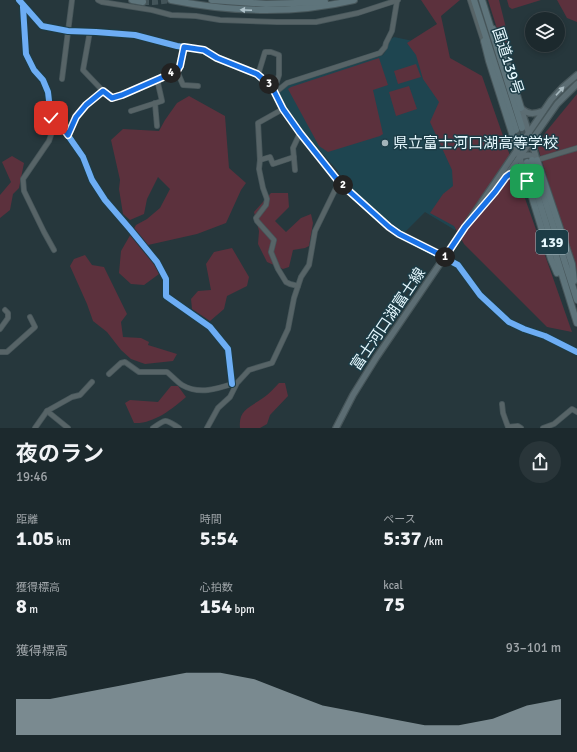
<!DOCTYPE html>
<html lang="ja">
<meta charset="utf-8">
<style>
:root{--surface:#1c292d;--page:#293539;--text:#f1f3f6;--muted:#a0a6aa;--line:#3a4549;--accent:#a3b4ba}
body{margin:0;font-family:Signika,"Noto Sans JP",sans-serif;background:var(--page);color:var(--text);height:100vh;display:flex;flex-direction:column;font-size:15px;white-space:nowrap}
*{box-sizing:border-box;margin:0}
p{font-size:13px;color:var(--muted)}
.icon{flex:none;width:22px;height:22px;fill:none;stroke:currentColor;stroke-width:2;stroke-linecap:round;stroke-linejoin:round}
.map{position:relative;height:428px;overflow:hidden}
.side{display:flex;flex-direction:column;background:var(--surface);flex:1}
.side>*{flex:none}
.buttons{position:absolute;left:525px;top:12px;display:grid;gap:8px}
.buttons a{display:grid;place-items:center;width:40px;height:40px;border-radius:50%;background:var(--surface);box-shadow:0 2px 6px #0003,0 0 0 1px var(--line);font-size:20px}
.pin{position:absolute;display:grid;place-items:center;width:34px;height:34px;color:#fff;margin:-17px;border-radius:8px;box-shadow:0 2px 6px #0006}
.km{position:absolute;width:20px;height:20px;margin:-10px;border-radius:50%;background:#222;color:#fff;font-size:11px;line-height:20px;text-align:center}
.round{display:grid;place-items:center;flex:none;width:42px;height:42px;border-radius:21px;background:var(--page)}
.summary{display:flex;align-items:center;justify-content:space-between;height:68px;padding:0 16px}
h1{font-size:22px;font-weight:700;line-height:30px}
.metrics{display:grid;grid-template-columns:repeat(3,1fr);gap:6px;height:68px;padding:4px 16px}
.metrics div{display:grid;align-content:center}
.metrics b{font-size:20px;font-weight:700}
.metrics small{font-size:11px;font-weight:400}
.metrics p{font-size:11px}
.chart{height:112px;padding:8px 16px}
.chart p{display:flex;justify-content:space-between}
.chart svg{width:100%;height:72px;margin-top:4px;fill:var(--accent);opacity:.7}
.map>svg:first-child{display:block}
.built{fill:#1e4550}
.green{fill:#5c313d}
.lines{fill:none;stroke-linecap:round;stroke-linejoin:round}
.highway-tunnel{stroke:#435459;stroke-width:6;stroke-dasharray:6 3;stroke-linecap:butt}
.minor-casing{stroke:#47565a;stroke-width:6}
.major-casing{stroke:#47565a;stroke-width:8}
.highway-casing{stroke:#47565a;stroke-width:8}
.minor{stroke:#576467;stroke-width:4.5}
.major{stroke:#5c6d73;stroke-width:5.5}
.highway{stroke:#5e747b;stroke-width:6}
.cycleway-casing{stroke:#1c3c46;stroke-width:8}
.cycleway{stroke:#6dadf4;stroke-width:6}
.oneway{fill:#b0c3ca}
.oneway2{fill:#a8b9bf}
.route-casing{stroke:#fff;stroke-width:8}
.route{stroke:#1a73e8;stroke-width:5}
.poi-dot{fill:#a3b4ba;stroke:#1c3c46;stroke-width:1.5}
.labels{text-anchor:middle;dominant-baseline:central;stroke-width:3;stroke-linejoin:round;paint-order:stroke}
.shield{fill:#1c3c46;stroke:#a9c0c7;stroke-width:1}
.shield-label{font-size:14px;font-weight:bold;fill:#e6f8fe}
.street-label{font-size:15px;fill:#e6f8fe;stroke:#1c3c46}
.poi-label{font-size:15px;fill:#e6f8fe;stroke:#1c3c46;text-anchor:start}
</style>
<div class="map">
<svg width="577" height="428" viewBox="0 0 577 428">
<rect width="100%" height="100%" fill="#26373c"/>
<polygon class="built" points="394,37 418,42 478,199 455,230 425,212 404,233 385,222 367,203 348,186 337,170 300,128 287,110 279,93 288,85 383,55 387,49 390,40"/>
<g class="green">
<polygon points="421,0 460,0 441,16 450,58 482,76 572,332 547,327 464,244 454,226 430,213 443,194 453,186 452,170 430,122 439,102 423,79 416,55 407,43 437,24"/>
<polygon points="488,0 499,0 509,40 506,43 499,35"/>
<polygon points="507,0 541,0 512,9 509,7"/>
<polygon points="557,0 577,0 577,22 567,18"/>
<polygon points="379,58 388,85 373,90 383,134 380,136 328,152 319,146 288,89 291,87"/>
<polygon points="416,64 421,77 398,84 394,71"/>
<polygon points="409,86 417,109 396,116 389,92"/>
<polygon points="577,94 577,275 538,148 545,133"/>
<polygon points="189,96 225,116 229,168 246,183 241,190 226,223 197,234 148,245 159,274 144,285 131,284 119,273 121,251 136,225 147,219 160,208 170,189 158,177 147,199 144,214 130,220 123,214 119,189 120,180 111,140 123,129 159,131 165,120 177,103"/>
<polygon points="12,156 24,163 19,188 13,194 10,210 0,218 0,195 11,182 2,162"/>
<polygon points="271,193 288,193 289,207 275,221 286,232 301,218 311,214 313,223 309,246 305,248 293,250 289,267 283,269 267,262 258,244 259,231 254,212"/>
<polygon points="232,248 249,277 247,286 227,296 224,309 210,321 192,309 191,299 198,291 211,290 206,264 214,252"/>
<polygon points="85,255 92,265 104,267 127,314 121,322 123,337 141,338 149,342 148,345 177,354 173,361 145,364 131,359 121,350 107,332 93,321 87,304 70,266 74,259"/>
<path d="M279 383H285L288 396 270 415 267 424 260 428H240C238 409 251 407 263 398 269 394 274 388 279 383Z"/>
<path d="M171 386H178L186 397C172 409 154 424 134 423L125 403 130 400 158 402Z"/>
</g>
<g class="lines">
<g class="highway-tunnel">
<polyline points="143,2 153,2 173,0"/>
<polyline points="522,128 532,159"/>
<polyline points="516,130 525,157"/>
</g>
<g class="minor-casing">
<g id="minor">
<polyline points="19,0 42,26 68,31 96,32 135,35 177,46 204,50 217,58 257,74 272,87 283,109 300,133 339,182 382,221 399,234 458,265 480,295 509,322 524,329 545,336 577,352"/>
<polyline points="98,0 102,2 152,10 171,15 196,16 220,20 277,22 316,22 358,13 398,0"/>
<polyline points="470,0 484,43"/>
<polyline points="23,7 26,54 34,70 43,80 48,92 51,118 60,124 83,157 92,180 105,200 130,229 157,262 166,279 166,296 210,327 228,349 232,384"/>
<polyline points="184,47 181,66 177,71 183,85 198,86"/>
<polyline points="258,75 265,52 271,52 279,55 279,75 274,90"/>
<polyline points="62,79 72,0"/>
<polyline points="103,91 112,98 122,95 177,71"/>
<polyline points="276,92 287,83 380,53 385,47 386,43 392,31 397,1"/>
<polyline points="155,103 157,126"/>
<polyline points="283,109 258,123 260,160 259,169 263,188 267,199 266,205 256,218 257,221 274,240 271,252 278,269 286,282 290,284 298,286"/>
<polyline points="131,111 162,101 157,79"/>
<polyline points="51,118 51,135 49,141 23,179 24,191 44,232 54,250"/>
<polyline points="68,135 76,117 86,105 103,91 83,70 90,31"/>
<polyline points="260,160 270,157 273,164 294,157"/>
<polyline points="537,160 577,148"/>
<polyline points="295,170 293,148 300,133"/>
<polyline points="0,329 8,318 8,313 5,310"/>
<polyline points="0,352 7,352 35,327 30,317"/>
<path d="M109 374 121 363 125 362 139 372H167C172 376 177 382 182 385 199 395 217 389 235 383"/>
<polyline points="502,404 503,413 508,427 518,426 521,428"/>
<polyline points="47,411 68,428"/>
<polyline points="35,428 47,411 72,397 80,395 92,382"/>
<path d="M153 428C167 418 165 419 179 428"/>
<polyline points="207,428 218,408 230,397 237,383 249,370 272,363 288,329 294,298 301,277 309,265 315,231 339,182"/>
<polyline points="543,428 554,424 572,409 577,412"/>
</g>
</g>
<g class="major-casing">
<g id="major">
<polyline points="521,108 537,160"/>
<path d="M522 109C529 115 534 114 543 111"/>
<polyline points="512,133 527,181"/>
<path d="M520 157C527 154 532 154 537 160"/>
<path d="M507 176C514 171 521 172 525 179"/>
<polyline points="482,207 495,192 557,104 577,84"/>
<polyline points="336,428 353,395 376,358 517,150 551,100 563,87 577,75"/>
</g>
</g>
<g class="highway-casing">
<g id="highway">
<polyline points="132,0 143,2"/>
<path d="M171 0C231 12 295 14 354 0"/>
<polyline points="212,0 266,4 325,2"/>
<polyline points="474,0 516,130"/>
<polyline points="482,0 522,128"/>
<polyline points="493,29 502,46 521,108"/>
<polyline points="484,41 489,61 512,133"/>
<polyline points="532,160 577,300"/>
<polyline points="537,160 572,264 574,281"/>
<polyline points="527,162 577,323"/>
<polyline points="527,181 551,259 557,273"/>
</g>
</g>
<use href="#minor" class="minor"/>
<use href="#major" class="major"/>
<use href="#highway" class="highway"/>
<g class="cycleway-casing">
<g id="cycleway">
<polyline points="19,0 42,26 68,31 96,32 135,35 177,46 204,50 217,58 257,74 272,87 283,109 300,133 339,182 382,221 399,234 458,265 480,295 509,322 524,329 545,336 577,352"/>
<polyline points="23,7 26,54 34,70 43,80 48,92 51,118 60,124 83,157 92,180 105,200 130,229 157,262 166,279 166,296 210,327 228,349 232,384"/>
</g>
</g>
<use href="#cycleway" class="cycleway"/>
</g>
<defs><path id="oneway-solid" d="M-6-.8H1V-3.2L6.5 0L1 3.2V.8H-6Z"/></defs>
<use class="oneway" href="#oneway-solid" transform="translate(246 10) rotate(-177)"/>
<use class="oneway2" href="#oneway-solid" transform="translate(560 91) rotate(-47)"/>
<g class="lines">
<g class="route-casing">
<polyline id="route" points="51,118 60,124 68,135 76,117 86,105 103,91 112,98 122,95 177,71 180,66 184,47 204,50 217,58 257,74 272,87 283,109 300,133 339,182 389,227 399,234 445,257 465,227 495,192 506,177 510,174 516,172 523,176 527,181"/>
</g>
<use href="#route" class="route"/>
</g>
<circle class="poi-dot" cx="385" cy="143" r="4"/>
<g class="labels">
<rect class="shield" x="536" y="230" width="32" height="24" rx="3"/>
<g class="shield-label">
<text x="552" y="242">139</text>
</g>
<g class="street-label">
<text transform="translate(508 61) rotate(72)">国道139号</text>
<text transform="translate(388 319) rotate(-56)">富士河口湖富士線</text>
</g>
<g class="poi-label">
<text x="393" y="143">県立富士河口湖高等学校</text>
</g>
</g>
</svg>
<div class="buttons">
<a><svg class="icon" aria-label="layers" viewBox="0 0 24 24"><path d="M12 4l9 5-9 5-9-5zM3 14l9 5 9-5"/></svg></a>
</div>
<div class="pin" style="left:527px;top:181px;background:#1e9e55"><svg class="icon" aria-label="arrive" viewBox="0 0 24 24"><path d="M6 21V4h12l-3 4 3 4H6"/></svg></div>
<div class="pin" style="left:51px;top:118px;background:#d93025"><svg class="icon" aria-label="check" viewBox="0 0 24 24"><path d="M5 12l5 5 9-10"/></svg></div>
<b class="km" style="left:445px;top:257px">1</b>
<b class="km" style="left:343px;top:185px">2</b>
<b class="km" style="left:269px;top:84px">3</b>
<b class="km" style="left:171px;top:73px">4</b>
</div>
<section class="side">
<div class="summary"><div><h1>夜のラン</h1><p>19:46</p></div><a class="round"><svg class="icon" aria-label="share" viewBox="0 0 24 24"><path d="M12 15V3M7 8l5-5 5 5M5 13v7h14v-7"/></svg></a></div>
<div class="metrics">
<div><p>距離</p><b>1.05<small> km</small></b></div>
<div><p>時間</p><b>5:54</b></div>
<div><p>ペース</p><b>5:37<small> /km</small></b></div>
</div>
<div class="metrics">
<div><p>獲得標高</p><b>8<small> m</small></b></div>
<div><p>心拍数</p><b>154<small> bpm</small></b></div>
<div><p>kcal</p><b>75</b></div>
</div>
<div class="chart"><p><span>獲得標高</span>93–101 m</p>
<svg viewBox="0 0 160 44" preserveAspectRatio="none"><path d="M0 44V22L10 22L20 18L30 14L40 10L50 6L60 6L70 10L80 18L90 26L100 30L110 34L120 38L130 38L140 34L150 26L160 22V44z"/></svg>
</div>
</section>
